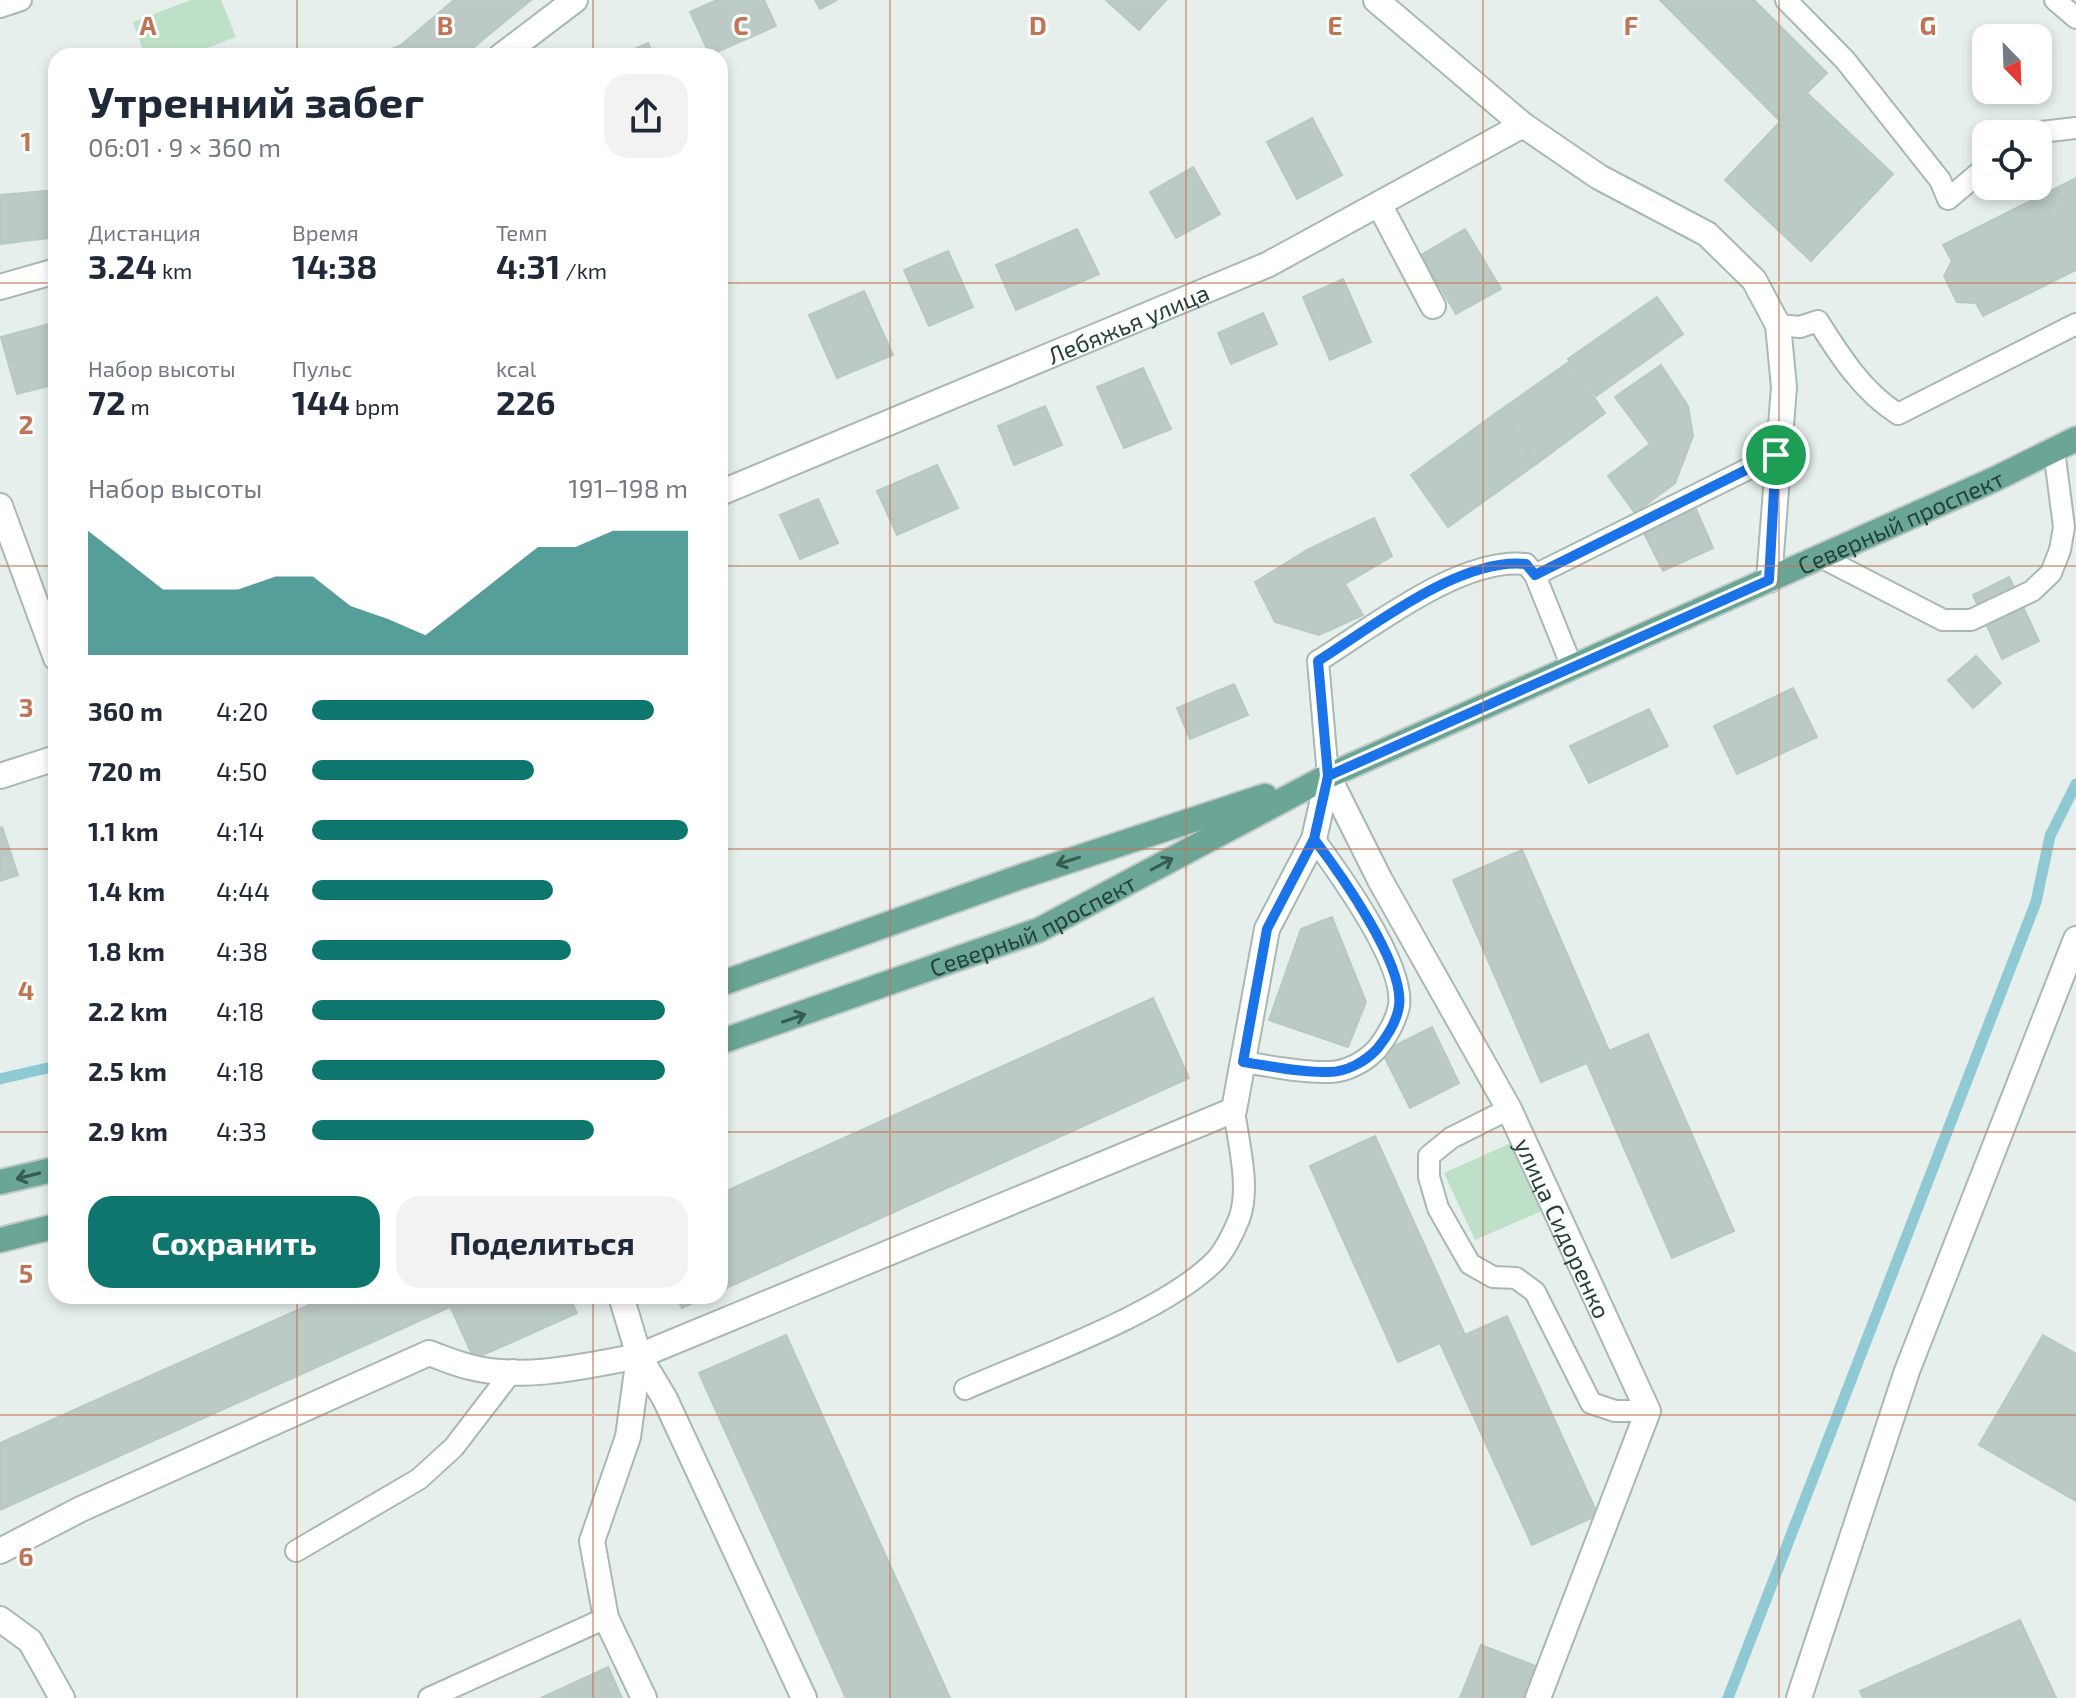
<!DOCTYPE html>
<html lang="ru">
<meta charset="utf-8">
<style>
:root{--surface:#fff;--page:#f2f2f3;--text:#1f2937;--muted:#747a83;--accent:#0f766e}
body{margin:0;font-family:"Exo 2",sans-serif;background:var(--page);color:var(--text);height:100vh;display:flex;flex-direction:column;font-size:30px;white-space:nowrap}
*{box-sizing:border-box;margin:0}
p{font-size:26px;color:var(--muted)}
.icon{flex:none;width:44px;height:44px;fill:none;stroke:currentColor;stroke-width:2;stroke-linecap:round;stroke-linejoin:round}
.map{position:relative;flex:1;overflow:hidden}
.drawer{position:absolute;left:48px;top:48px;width:680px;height:1256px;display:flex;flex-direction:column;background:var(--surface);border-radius:24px;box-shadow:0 4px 12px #0003}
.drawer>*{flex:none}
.needle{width:52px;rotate:157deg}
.controls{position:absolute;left:1972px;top:24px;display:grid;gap:16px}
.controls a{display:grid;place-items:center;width:80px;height:80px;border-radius:16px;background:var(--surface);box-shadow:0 4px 12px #0003;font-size:40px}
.pin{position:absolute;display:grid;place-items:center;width:68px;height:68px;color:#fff;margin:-34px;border:4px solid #fff;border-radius:50%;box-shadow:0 2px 8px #0007}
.round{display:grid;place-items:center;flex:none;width:84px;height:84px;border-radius:24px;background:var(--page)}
.headline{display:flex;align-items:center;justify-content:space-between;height:136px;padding:0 40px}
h1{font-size:44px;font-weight:700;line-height:60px}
.figures{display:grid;grid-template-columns:repeat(3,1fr);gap:12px;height:136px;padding:8px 40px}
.figures div{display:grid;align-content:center}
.figures b{font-size:34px;font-weight:700}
.figures small{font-size:22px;font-weight:400}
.figures p{font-size:22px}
.chart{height:224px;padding:16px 40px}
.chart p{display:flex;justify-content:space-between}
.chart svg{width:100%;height:144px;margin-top:8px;fill:var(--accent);opacity:.7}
.cta{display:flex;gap:16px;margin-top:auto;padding:16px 40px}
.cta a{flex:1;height:92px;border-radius:24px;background:var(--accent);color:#fff;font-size:32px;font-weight:700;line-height:92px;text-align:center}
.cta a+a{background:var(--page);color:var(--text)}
ul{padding:0 40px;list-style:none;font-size:26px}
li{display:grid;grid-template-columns:128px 96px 1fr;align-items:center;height:60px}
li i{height:20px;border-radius:10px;background:var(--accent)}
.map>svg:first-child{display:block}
.green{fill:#bfe0c8}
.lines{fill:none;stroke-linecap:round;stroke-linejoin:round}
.stream{stroke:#8ec9d4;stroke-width:11}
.building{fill:#bbcac4;stroke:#b8c9c2;stroke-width:2}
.lane-casing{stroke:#a8b8b2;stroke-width:24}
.street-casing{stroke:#a8b8b2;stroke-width:28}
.secondary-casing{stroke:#a4bbb3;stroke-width:28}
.primary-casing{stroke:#c2cac8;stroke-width:28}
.lane{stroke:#fff;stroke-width:20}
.street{stroke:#fff;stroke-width:24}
.secondary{stroke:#fff;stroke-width:24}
.primary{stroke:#6aa596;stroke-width:24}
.oneway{stroke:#365b51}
.route-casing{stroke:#fff;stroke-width:16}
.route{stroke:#1a73e8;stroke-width:10}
.grid{fill:none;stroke:#c07456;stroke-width:2;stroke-opacity:0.55}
.labels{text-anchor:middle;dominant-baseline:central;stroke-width:6;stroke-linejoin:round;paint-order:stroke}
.street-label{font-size:24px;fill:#24423a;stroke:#f7fbf9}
.grid-label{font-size:26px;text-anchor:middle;font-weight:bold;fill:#c07456;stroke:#f7fbf9;stroke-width:6;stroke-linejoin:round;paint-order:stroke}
</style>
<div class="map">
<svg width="2076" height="1698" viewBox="0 0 2076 1698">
<rect width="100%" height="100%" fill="#e6efeb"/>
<g class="green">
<polygon points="191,0 221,0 236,37 187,56 145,56 133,22"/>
<polygon points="1513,1142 1544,1210 1475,1240 1444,1173"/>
</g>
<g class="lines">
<g class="stream">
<polyline points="0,1079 56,1066"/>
<polyline points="1728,1698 2036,902 2050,836 2076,784"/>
</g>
</g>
<g class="building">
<polygon points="454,0 531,0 463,56 376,56 401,45"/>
<polygon points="717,0 764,0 776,26 710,55 690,12"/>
<polygon points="815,0 837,0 820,9"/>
<polygon points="1106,0 1166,0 1139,30"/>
<polygon points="1660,0 1754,0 1827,73 1779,120"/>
<polygon points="648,43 654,56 619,56"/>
<polygon points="1807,93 1893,174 1811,261 1725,180"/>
<polygon points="1312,118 1342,175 1297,199 1267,142"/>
<polygon points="1193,167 1220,214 1176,238 1150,192"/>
<polygon points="2076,178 2076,270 1983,316 1976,303 1957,302 1944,276 1952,261 1943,245"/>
<polygon points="56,190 56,237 0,244 0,195"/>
<polygon points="1077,229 1099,274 1016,310 996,265"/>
<polygon points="1465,229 1501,289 1456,314 1421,255"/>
<polygon points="948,251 973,307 929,326 904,270"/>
<polygon points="1343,279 1371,342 1330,360 1303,297"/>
<polygon points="864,291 893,355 837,378 809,315"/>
<polygon points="1657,297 1683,334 1596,396 1568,359"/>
<polygon points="1263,313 1277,344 1231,364 1218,333"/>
<polygon points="56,322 56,384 17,394 1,337"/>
<polygon points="1569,362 1605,413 1536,464 1499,411"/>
<polygon points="1661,365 1688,406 1693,436 1675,483 1635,513 1608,476 1650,444 1615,397"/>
<polygon points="1143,368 1171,429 1124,448 1097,387"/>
<polygon points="1045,406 1062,445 1014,465 998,426"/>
<polygon points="1499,411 1536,464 1448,527 1411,475"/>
<polygon points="937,465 958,508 897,535 877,491"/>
<polygon points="818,499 838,543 800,559 780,515"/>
<polygon points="1696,509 1713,548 1663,571 1643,531"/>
<polygon points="1374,518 1392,556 1345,584 1363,615 1319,635 1275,622 1255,582 1309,549"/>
<polygon points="2009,577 2039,641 2002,659 1973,595"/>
<polygon points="1976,656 2001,683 1973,708 1948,680"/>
<polygon points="1234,684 1248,715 1190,739 1177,708"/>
<polygon points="1793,688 1817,737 1737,774 1714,726"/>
<polygon points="1649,709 1668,746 1589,783 1570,746"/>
<polygon points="2,827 18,875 0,881 0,828"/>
<polygon points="1522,850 1609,1051 1648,1034 1734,1231 1672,1258 1587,1063 1541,1082 1453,880"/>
<polygon points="1332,917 1366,1002 1348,1047 1269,1020 1301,929"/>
<polygon points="1153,998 1189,1078 720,1291 720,1194"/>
<polygon points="1432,1027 1459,1083 1410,1108 1382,1052"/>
<polygon points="1375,1136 1465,1335 1507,1316 1598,1515 1532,1545 1440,1343 1398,1362 1310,1166"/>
<polygon points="329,1296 472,1297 0,1510 0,1443"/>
<polygon points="569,1296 577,1313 474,1359 450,1306 472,1296"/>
<polygon points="676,1296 708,1296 682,1308"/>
<polygon points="786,1335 950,1698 846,1698 699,1373"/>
<polygon points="2043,1335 2076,1354 2076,1501 1979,1445"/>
<polygon points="2020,1620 2056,1698 1863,1698 1860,1691"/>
<polygon points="1481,1645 1546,1670 1535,1698 1460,1698"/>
<polygon points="608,1667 622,1698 541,1698"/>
</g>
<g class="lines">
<g class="lane-casing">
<g id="lane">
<polyline points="1786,0 1845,60 1940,180 1948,199 1986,167"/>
<polyline points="2055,0 2076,18"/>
<polyline points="0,7 21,0"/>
<polyline points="2025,134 2076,128"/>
<path d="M1778 325 1800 327 1818 321C1840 356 1863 392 1898 414L2076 324"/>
<polyline points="1821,557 1943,620 1971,620 2032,591 2051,573 2060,550 2064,527 2054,450"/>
<polyline points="1535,575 1776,455"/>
<path d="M1328 776 1318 661C1373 627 1460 557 1526 564L1535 575 1572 667"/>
<path d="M1243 1062C1271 1066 1301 1073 1329 1072 1346 1072 1365 1062 1377 1049 1386 1038 1396 1021 1399 1006 1405 964 1339 873 1314 839"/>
<polyline points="1509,1109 1451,1138 1429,1156 1429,1177 1438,1208 1470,1264 1493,1277 1516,1278 1535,1292 1591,1403 1615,1411 1648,1411"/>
<path d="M965 1389C1033 1359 1164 1313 1215 1261 1224 1252 1234 1232 1239 1219 1251 1188 1238 1142 1234 1110"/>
<polyline points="296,1551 419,1479 454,1447 513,1370"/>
<polyline points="429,1698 606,1618"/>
</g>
</g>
<g class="street-casing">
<g id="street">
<polyline points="501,56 575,0"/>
<polyline points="1379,204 1433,306"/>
<polyline points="0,287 56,271"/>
<path id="s1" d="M720 493 1267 265 1523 125"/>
<polyline points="0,506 56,658"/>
<polyline points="0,776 56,758"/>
<path id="s2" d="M1328 776 1380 880 1509 1109 1648 1411 1538 1698"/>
<polyline points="621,1296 639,1356 665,1399 804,1698"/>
<polyline points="639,1356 628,1437 592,1541 606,1618 644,1698"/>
<path d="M0 1551 81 1509 429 1353C443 1358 456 1364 470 1367 524 1381 586 1366 639 1356L1234 1110 1267 929 1314 839 1328 776"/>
<polyline points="0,1619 30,1641 62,1698"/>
<polyline points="1799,1698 1907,1371 2076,939"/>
</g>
</g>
<g class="secondary-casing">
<polyline id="secondary" points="1376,0 1523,125 1599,177 1707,234 1754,280 1778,325 1784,387 1769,580"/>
</g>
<g class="primary-casing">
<g id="primary">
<polyline points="720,984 1020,877 1265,796"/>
<path id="s3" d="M720 1042 1039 930 1328 776 1995 479 2076 439"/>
<polyline points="0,1182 56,1169"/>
<polyline points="0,1240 56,1226"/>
</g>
</g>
<use href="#lane" class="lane"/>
<use href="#street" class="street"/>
<use href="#secondary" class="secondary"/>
<use href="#primary" class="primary"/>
</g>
<defs><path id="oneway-shaft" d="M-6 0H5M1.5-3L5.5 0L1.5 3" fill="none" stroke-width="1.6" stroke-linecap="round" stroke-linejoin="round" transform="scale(2)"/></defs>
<g class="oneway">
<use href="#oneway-shaft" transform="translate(1068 861) rotate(162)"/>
<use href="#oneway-shaft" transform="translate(1162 864) rotate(-28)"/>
<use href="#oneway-shaft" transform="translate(794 1018) rotate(-19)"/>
<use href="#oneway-shaft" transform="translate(28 1176) rotate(166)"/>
</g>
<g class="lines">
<g class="route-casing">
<path id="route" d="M1776 455 1769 580 1328 776 1314 839 1267 929 1243 1062C1271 1066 1301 1073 1329 1072 1346 1072 1365 1062 1377 1049 1386 1038 1397 1021 1399 1006 1405 964 1339 872 1314 839L1328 776 1318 661C1372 627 1460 557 1526 564L1535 575 1776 455"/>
</g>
<use href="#route" class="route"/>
</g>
<path class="grid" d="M297 0V56M593 0V56M890 0V1698M1186 0V1698M1483 0V1698M1779 0V1698M0 283H56M720 283H2076M0 566H56M720 566H2076M0 849H56M720 849H2076M0 1132H56M720 1132H2076M297 1296V1698M593 1296V1698M0 1415H2076"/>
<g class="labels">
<g class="street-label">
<text stroke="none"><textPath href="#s1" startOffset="442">Лебяжья улица</textPath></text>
<text stroke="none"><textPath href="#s3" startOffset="1292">Северный проспект</textPath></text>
<text stroke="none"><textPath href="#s3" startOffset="334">Северный проспект</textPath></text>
<text stroke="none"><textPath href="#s2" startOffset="510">улица Сидоренко</textPath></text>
</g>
</g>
<g class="grid-label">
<text x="148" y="35">A</text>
<text x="445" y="35">B</text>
<text x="741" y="35">C</text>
<text x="1038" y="35">D</text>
<text x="1335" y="35">E</text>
<text x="1631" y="35">F</text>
<text x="1928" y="35">G</text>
<text x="26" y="151">1</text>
<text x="26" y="434">2</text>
<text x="26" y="717">3</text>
<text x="26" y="1000">4</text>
<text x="26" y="1283">5</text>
<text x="26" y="1566">6</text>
</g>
</svg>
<div class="controls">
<a><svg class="needle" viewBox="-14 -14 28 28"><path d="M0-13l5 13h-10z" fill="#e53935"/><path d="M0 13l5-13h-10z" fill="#747a83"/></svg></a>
<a><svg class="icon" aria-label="locate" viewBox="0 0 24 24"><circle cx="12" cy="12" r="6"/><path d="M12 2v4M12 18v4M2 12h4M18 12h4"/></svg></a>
</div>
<div class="pin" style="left:1776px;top:455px;background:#1e9e55"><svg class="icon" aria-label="arrive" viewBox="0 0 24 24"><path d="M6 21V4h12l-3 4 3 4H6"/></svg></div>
<section class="drawer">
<div class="headline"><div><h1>Утренний забег</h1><p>06:01 · 9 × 360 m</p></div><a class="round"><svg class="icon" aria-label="share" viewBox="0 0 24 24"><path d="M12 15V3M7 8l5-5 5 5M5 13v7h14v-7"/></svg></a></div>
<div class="figures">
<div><p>Дистанция</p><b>3.24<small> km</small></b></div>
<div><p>Время</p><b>14:38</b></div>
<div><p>Темп</p><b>4:31<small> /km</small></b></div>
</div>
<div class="figures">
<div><p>Набор высоты</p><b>72<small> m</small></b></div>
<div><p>Пульс</p><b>144<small> bpm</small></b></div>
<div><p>kcal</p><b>226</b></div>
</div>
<div class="chart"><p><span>Набор высоты</span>191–198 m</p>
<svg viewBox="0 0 160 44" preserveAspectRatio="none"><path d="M0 44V6L10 15L20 24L30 24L40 24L50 20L60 20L70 29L80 33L90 38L100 29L110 20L120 11L130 11L140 6L150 6L160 6V44z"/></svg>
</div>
<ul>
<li><b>360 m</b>4:20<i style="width:91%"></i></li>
<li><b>720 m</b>4:50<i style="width:59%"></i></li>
<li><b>1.1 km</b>4:14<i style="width:100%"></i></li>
<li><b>1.4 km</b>4:44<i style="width:64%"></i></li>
<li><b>1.8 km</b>4:38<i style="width:69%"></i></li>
<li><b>2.2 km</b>4:18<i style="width:94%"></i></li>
<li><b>2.5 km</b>4:18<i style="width:94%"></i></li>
<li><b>2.9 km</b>4:33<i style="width:75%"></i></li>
</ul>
<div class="cta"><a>Сохранить</a><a>Поделиться</a></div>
</section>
</div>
